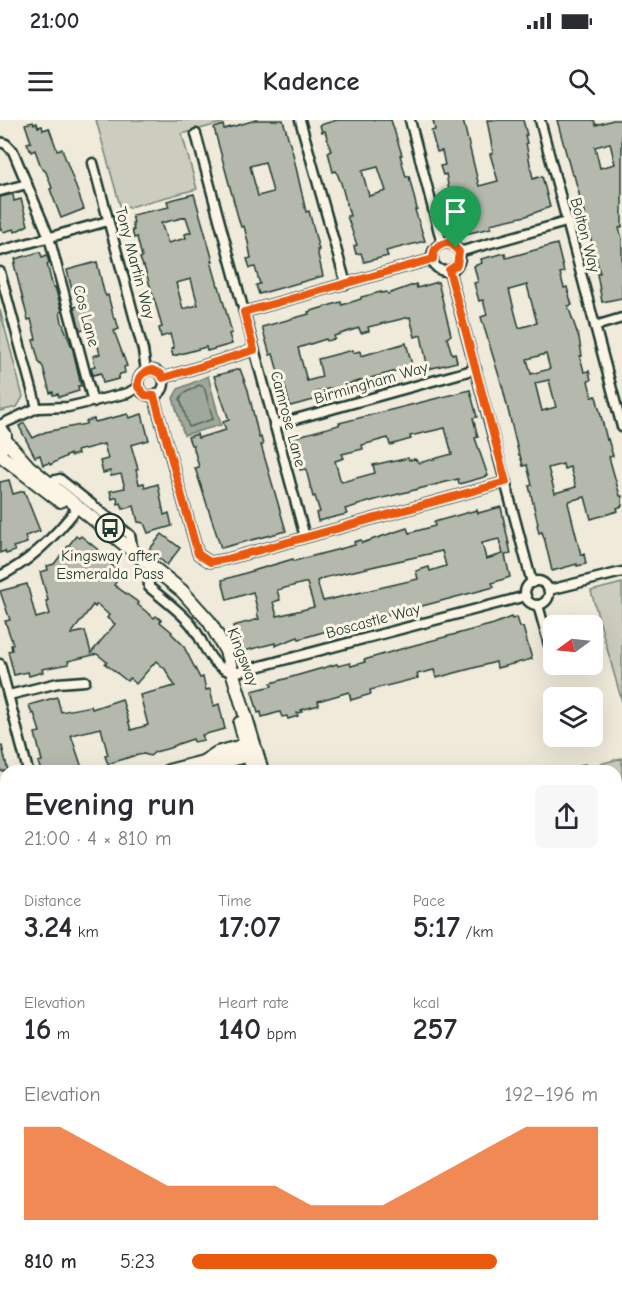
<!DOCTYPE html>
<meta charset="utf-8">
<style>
:root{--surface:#fff;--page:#f7f7f7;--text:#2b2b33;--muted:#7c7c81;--accent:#ea580c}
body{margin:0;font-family:"Comic Neue",sans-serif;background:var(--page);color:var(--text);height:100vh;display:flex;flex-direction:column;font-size:22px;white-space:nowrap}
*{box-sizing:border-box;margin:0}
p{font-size:20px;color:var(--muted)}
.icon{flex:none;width:33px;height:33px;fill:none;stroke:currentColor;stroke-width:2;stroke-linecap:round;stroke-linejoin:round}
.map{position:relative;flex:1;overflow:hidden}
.sheet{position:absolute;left:0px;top:645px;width:622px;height:532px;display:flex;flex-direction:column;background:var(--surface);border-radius:18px 18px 0 0;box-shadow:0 6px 24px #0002}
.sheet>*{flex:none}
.needle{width:39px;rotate:255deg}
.fabs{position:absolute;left:543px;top:495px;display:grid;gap:12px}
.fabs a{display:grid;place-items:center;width:60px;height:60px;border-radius:9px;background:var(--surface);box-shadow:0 6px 24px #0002;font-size:30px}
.pin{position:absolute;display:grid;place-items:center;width:51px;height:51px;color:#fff;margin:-62px -26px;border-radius:50% 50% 50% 0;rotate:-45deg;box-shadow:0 0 6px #0007}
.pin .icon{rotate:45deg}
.round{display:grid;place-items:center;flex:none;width:63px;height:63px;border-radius:9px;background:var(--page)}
.overview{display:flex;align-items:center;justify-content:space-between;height:102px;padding:0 24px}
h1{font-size:33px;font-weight:700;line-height:45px}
.metrics{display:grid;grid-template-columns:repeat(3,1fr);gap:9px;height:102px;padding:6px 24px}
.metrics div{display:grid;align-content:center}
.metrics b{font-size:30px;font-weight:700}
.metrics small{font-size:16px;font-weight:400}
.metrics p{font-size:16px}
.chart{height:168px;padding:12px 24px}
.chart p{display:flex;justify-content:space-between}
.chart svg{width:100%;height:108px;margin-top:6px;fill:var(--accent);opacity:.7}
ul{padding:0 24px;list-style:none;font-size:20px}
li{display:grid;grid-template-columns:96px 72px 1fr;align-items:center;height:45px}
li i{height:15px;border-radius:8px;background:var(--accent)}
.status{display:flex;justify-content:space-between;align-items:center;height:42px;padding:0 30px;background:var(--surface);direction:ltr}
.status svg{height:16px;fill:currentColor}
header{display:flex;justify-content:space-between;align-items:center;height:78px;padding:0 24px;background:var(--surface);font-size:27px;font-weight:700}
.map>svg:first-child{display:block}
.green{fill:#cccdbf;stroke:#76857a;stroke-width:1.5}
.water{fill:#9fa89a;stroke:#6c7d71;stroke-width:1.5}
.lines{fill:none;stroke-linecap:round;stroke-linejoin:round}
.shore{stroke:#52685d;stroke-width:1.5}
.building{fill:#b5b9ad;stroke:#1f3d34;stroke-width:1.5;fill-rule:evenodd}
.street-casing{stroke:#1f3d34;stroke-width:13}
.secondary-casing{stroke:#1f3d34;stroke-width:16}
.street{stroke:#fcf5e5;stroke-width:8}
.secondary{stroke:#fcf5e5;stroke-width:12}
.route-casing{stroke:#fff;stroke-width:12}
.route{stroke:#ea580c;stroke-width:8}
.labels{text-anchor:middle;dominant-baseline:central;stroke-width:6;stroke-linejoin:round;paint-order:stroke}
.street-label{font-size:16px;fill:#1f3d34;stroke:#fcf5e5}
.poi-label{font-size:16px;fill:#1f3d34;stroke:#fcf5e5}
</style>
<div class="status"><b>21:00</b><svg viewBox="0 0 49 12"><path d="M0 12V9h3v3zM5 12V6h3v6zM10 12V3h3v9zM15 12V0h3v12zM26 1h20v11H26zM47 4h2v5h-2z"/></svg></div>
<header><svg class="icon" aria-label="menu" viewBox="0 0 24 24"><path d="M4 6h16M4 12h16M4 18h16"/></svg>Kadence<svg class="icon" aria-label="search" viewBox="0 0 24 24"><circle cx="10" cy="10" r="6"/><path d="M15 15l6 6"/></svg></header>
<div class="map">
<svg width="622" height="1177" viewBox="0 0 622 1177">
<rect width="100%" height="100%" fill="#efeada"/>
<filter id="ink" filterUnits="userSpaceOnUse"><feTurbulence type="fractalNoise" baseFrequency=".0167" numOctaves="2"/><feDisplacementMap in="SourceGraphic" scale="12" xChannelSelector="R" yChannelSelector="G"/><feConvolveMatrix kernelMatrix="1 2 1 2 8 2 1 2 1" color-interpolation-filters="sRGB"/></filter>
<g filter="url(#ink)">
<g class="green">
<polygon points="96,0 232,0 182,14 197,69 121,89"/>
<polygon points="0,190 23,277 17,287 0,291"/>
<polygon points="622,463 622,582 591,471"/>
<polygon points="622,638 622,773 617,747 618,738 616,651 595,651 593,646"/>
<polygon points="6,822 6,1171 0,1173 0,824"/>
</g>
<polygon class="water" points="208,256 221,305 184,315 173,278 178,269"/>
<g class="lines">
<polygon class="shore" points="199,265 204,267 213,299 189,307 180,279 183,274"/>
</g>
<g class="building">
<path d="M256 0H283L293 34 306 92 309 91 319 130H317L323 156 259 174 256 165 260 164 255 147 250 148 247 139 251 138 248 122 244 106 241 107 238 97 214 8 223 5 224 9ZM265 42 273 72 258 76 250 46Z"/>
<path d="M337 0H391L402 35H400L406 57 409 56 417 89 415 90 425 121 386 131 388 136 364 142 361 133 356 134 354 126 357 125 347 96H350L341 63 336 51 333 52 328 32 331 31 325 11 322 12 320 5ZM378 47 386 71 369 76 362 51Z"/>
<polygon points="433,0 463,0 479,66 498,61 490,34 493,33 487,0 523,0 527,15 525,15 527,23 526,23 533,59 542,56 550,87 526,96 490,104 491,108 465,114 459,92 457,93 453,80 451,81 446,54 443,55 440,46 445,45 442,31 437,32 431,11 435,10"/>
<path d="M557 0H594L596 5 613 0H622V107L619 108 622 118V178L602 182 597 154 600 153 574 55H572ZM610 23 615 44 600 48 595 27Z"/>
<polygon points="33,2 34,4 37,3 38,7 42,6 43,10 49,8 57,30 62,29 84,89 61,98 50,69 52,68 46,52 41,47 35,30 31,32 27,23 31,22 25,4"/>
<polygon points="13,74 14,81 21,79 28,105 15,112 14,109 3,112 2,109 0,110 0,77"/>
<path d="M194 74 213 141H211L218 166H219L232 213 229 214 232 224 207 231 206 227 173 236 171 229 174 228 170 214 161 217 159 208 162 207 158 192 144 146H143L140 138 142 137 137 117 134 118 132 110H134L132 103H134L132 95 169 87 167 81ZM186 97 191 112 185 114 186 118 168 123 161 103ZM191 159 198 185 183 189 176 163Z"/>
<path d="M557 124 564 152 560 153 564 168 567 167 569 175 572 185 568 186 579 218 582 236H580L584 252 589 251 591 260 588 261 592 277 596 276 607 320 608 319 613 336 609 337 620 376H622V386L617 388 618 391 591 399 585 377 569 381 568 383 581 435 584 434 586 444 577 446V444L552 451 545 421 542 412 539 413 537 405 538 404 529 366 532 365 527 345 523 346 520 335H519L503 269 481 197 487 195 483 180 479 181 474 163 478 162 474 146 482 143 481 139 505 133 506 138ZM527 165 537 203 519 208 509 170ZM546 234 550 249 531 254 527 239ZM549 260 556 287 542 291 535 263ZM563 344 564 349 570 347 576 367 555 373 548 348Z"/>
<polygon points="40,132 42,137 47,135 49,143 47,144 53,168 55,167 62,191 60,192 62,202 73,230 81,266 78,266 79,271 59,277 58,274 53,275 53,272 50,273 43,247 39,242 33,220 36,219 31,199 28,200 14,144 16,143 15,139"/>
<polygon points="97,142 104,172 106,176 108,175 114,199 116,199 119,209 114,211 127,246 124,247 125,253 120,254 118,259 103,263 101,253 93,255 91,247 95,246 93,236 100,234 95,216 89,218 86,208 80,210 74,187 83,185 79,168 72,170 67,150"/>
<polygon points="438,162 451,215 447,218 452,234 455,233 457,242 428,249 421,215 415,217 410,197 368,207 369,211 361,213 359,208 334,216 335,219 327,221 326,219 298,228 307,261 322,257 318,239 353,230 353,233 360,231 361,236 406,223 412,245 407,246 408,248 344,265 345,267 335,270 331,268 316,272 318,279 290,286 283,259 280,259 273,234 270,235 262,207 309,194 308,192 341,182 342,185 361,179 361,177 381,172 381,173 387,172 388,174 416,164 417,168"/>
<polygon points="240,249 248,270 259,318 261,317 263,325 261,325 286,411 221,428 198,357 195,348 199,347 193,325 191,325 188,317 197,314 198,318 226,310 223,302 229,300 214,256"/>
<path d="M470 270 477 297 473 298 478 317 475 318 488 356 459 364 458 359 375 380 345 389 347 394 318 401 316 393 320 392 315 376 313 377 306 349 300 350 291 318 339 305V303ZM445 308 452 334 419 343 415 339 409 340 408 338 391 342V341L373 345 375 353 342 362 340 359 335 341 344 338 342 334 363 329 362 325 388 318 390 325 411 319 410 316Z"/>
<polygon points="128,294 129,298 142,294 149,320 131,325 138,349 136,350 139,364 144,363 145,368 158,364 164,395 169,393 172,406 148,413 144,403 138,402 134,386 123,389 121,383 118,384 117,377 112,379 110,371 125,368 121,354 111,356 110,351 103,353 100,341 108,339 104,324 77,331 78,334 70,336 70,334 50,345 49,343 43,345 40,335 35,337 19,306 24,303 33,318 45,312 86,304 86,301 94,299 95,302"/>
<polygon points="9,360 13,374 24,371 40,411 25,416 27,423 13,427 15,431 6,434 5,431 0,433 0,362"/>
<path d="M501 387 511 434 505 435 510 457 492 463 494 467 388 495V493L299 519 298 517 275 526V523L240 532 233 506 259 499 257 493 258 492 253 472 227 480 222 460 293 439 294 441 355 425 354 422 361 420 362 423 407 408 409 413 435 406 434 402 466 393 477 390 478 393ZM499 419 503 434 486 439 482 423ZM442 431 446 446 430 451 429 447 416 451 418 459 323 481 317 461 323 458ZM304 463H307L314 487 277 496 273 482 280 480 277 470Z"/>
<polygon points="162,414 180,428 167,445 149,430"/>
<path d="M76 416 79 418 81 416 107 437 108 442 122 453 114 465 139 483 137 484 154 498 156 496 161 500 160 502 172 512 171 513 183 525 200 558 203 557 206 570 210 569 214 586 219 584 225 609 202 615 204 620 194 622 193 619 178 624 170 628 155 632 150 636 144 634 133 636 108 644 105 636 108 635 101 608 71 615 83 651H41L38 642 42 641 35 613 40 612 34 593 32 594 29 585 57 577 61 592 91 586 92 589 122 579 131 610 148 605 140 575 175 566 165 549 156 541 136 564 130 558 127 561 112 549 105 544 107 542 97 534 68 541 69 544 42 549 43 552 29 556 28 552 14 555 8 531 12 530 11 525 13 524 5 501 10 500 0 471 27 464 36 498 50 494 46 481 48 480 40 452 48 450 47 446 54 444ZM97 484 109 495 107 498 115 504 91 533 85 511 71 514 93 485 95 487Z"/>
<polygon points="511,497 512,499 517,497 520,507 523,507 532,539 497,548 496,542 436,558 434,550 417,554 418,558 370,570 371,574 351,580 349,572 318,581 319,585 301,590 302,592 297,593 298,596 288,599 287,596 282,597 280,592 262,597 261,592 258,593 252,571 272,566 271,563 337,544 338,546 350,543 351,546 365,542 364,540 411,526 494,504"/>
<polygon points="0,626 2,626 8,651 0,651"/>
</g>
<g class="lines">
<g class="street-casing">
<g id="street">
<polyline points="300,0 346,164"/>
<polyline points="410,0 442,124"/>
<polyline points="540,0 622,307"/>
<polyline points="196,14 305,417"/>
<polyline points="0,22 6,24 13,31 49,117 93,282"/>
<polyline points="93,43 143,230 146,251"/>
<polyline points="0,71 27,64"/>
<circle cx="446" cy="137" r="14"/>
<polyline points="0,131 108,101"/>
<polyline points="459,132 566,102"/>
<polyline points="449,150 532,463"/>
<polyline points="0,152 37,288"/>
<polyline points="244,192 433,139"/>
<polyline points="595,206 622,198"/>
<circle cx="151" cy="263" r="13"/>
<polyline points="163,258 254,230"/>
<polyline points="154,277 198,434 210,442 227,439 506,362"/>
<polyline points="0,305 37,288 68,287 128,273 138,267"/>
<polyline points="274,305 476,249"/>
<polyline points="48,362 60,359 130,415 133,432"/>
<path d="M148 450 149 467C162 478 177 489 189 502 206 521 205 545 234 553L526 476"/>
<path d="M0 456C32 441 57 414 78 387"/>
<circle cx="537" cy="473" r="12"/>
<polyline points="549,470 622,452"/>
<polyline points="538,485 549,525"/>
<polyline points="0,544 28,651"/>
<polyline points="9,575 58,563 85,561"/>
<polyline points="584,650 584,651"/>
<polyline points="616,787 622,808"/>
<polyline points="0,819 6,817"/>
<polyline points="616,831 622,836"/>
<polyline points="616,1016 622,1015"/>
<polyline points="616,1141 622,1139"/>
<polyline points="80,1172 81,1177"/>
<polyline points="91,1172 92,1177"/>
<polyline points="250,1172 252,1177"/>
<polyline points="512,1172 514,1177"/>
<polyline points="13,1177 32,1172"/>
<polyline points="482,1177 504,1172"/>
</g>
</g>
<g class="secondary-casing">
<g id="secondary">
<polyline points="0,308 5,315 3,327"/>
<polyline points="5,320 29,347 182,471 209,501 226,531 262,651"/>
<polyline points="0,335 60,381"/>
<polyline points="240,603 253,651"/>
<polyline points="203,642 220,643 256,633"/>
<polyline points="168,651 203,642 217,633 253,623"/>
<polyline points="0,694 6,693"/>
<polyline points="387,1172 387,1177"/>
<polyline points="399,1172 401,1177"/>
</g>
</g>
<use href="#street" class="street"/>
<use href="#secondary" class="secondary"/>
</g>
</g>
<g class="lines" filter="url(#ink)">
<g class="route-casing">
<path id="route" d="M447 123 452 124 459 132 457 145 449 150 506 362 227 439 210 442 198 434 154 276 145 275 138 267C137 257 142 252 152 250L161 254 163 258 254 230 244 192 433 139C433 129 438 124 447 123Z"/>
</g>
<use href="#route" class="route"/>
</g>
<defs>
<g id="bus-ring" transform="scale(1.5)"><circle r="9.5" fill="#fcf5e5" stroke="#1f3d34" stroke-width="1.5"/><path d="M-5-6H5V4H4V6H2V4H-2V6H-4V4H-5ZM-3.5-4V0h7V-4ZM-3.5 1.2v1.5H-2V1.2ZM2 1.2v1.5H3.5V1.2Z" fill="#1f3d34"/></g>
</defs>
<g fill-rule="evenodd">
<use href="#bus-ring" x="110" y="408"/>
</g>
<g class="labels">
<g class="street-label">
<text transform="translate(585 115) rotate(75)">Bolton Way</text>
<text transform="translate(135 143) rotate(75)">Tony Martin Way</text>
<text transform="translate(86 196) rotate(75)">Cos Lane</text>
<text transform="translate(371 263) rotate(-16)">Birmingham Way</text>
<text transform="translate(288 299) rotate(75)">Camrose Lane</text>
<text transform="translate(373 501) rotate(-15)">Boscastle Way</text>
<text transform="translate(243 537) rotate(69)">Kingsway</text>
</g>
<g class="poi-label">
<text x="110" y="436">Kingsway after<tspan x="110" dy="18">Esmeralda Pass</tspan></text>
</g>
</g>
</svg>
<div class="fabs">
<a><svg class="needle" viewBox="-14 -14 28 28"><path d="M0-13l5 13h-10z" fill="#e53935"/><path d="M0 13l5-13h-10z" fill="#7c7c81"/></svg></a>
<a><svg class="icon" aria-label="layers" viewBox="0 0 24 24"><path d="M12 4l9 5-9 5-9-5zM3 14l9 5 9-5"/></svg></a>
</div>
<div class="pin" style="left:456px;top:128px;background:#1e9e55"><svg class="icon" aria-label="arrive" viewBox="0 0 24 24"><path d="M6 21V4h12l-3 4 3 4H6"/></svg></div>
<section class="sheet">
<div class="overview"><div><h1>Evening run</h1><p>21:00 · 4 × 810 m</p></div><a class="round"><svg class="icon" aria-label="share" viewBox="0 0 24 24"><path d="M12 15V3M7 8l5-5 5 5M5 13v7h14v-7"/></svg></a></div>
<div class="metrics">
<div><p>Distance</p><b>3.24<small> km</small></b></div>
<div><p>Time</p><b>17:07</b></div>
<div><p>Pace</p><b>5:17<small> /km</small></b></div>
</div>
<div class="metrics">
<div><p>Elevation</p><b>16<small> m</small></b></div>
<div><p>Heart rate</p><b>140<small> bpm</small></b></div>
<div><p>kcal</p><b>257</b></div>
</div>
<div class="chart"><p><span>Elevation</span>192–196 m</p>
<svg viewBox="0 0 160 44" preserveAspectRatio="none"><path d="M0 44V6L10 6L20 14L30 22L40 30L50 30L60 30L70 30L80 38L90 38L100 38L110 30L120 22L130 14L140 6L150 6L160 6V44z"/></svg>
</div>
<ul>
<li><b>810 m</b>5:23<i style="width:75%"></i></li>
</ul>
</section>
</div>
